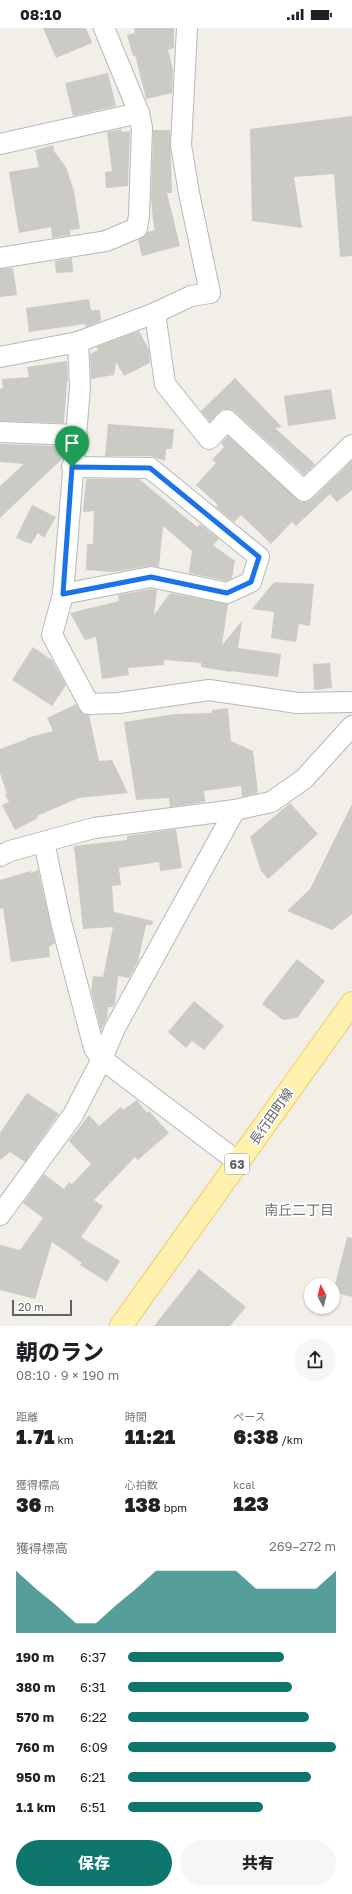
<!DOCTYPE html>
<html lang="ja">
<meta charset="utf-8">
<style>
:root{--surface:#fff;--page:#f6f6f6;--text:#202124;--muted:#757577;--accent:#0f766e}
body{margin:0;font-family:"Golos Text","Noto Sans JP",sans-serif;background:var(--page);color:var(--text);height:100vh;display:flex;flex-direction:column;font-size:15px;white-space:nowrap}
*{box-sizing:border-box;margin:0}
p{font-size:13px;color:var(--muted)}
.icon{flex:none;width:22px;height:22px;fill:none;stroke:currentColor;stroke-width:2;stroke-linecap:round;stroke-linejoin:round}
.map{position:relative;height:1298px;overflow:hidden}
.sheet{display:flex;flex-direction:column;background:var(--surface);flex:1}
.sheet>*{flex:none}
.needle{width:26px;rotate:353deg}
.tools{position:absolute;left:304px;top:1250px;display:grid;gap:8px}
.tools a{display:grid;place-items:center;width:36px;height:36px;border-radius:50%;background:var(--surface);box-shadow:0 1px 3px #0004;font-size:20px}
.scale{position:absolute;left:12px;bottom:10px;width:60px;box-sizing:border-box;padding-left:4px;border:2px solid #5f6368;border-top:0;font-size:11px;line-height:14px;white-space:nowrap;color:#5f6368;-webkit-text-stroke:3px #fff;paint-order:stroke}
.pin{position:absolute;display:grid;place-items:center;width:34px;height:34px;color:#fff;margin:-41px -17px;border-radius:50% 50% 50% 0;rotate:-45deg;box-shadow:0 0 4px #0007}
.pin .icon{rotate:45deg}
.round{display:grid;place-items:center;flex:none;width:42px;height:42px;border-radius:21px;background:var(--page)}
.overview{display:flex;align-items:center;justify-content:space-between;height:68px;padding:0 16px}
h1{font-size:22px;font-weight:800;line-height:30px}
.stats{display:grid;grid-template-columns:repeat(3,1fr);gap:6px;height:68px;padding:4px 16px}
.stats div{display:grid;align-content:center}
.stats b{font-size:20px;font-weight:800}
.stats small{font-size:11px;font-weight:400}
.stats p{font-size:11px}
.chart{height:112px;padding:8px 16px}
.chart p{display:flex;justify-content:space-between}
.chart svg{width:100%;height:72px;margin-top:4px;fill:var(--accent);opacity:.7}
.button{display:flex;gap:8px;margin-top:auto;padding:8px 16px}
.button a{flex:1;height:46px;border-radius:24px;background:var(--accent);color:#fff;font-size:16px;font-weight:800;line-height:46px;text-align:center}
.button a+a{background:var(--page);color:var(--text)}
ul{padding:0 16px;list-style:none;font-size:13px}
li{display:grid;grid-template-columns:64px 48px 1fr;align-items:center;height:30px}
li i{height:10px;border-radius:5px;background:var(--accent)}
.status{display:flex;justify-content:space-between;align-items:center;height:28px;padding:0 20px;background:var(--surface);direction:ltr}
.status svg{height:11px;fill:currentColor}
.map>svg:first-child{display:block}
.building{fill:#cccac5}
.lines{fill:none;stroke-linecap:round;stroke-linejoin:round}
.minor-casing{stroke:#b5b8bc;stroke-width:22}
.major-casing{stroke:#f2c960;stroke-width:24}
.minor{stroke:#fff;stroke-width:20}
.major{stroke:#fff2af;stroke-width:22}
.route-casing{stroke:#fff;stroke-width:8}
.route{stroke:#1a73e8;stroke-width:5}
.labels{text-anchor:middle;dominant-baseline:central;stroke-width:3.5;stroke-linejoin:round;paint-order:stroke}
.shield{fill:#fff;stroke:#8f9295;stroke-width:1}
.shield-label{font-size:12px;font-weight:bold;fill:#5f6368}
.street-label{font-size:13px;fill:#5f6368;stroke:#fff}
.neighbourhood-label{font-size:14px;fill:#70757a;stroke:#fff}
</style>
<div class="status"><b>08:10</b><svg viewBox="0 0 49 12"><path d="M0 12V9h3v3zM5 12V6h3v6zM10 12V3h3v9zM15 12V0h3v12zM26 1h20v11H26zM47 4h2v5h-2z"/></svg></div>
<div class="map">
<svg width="352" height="1298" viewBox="0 0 352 1298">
<rect width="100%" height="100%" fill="#f1efe8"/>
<g class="building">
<polygon points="43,0 86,0 92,15 56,30"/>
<polygon points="134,0 174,0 174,20 168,22 173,41 172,65 146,71 135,27 133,28 127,7 135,5"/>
<polygon points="108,45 116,78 73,88 65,55"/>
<polygon points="352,88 352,228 340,229 334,146 294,149 302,200 252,193 250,101"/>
<polygon points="121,101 122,104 130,103 128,158 106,160 105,144 112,143 107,104"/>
<polygon points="153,102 170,102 172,165 167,165 180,218 142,228 138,212 146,207 147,204 155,202 153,193 151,170"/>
<polygon points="53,117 54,123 66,139 74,163 80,201 70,202 70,207 52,210 51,199 19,205 9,144 39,139 35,122"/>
<polygon points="72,230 73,244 56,245 55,233"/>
<polygon points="13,240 17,267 0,269 0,241"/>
<polygon points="89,271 91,282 100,282 101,293 86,299 85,296 29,304 26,280"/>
<polygon points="139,303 149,322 150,335 124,348 116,334 114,347 91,351 90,326 98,322 96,319"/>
<polygon points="67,333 68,354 67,354 64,395 0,393 0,361 3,360 2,351 29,349 27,339"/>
<polygon points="235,350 282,399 275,400 315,436 304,447 234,383 229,381 223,381 210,394 201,383"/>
<polygon points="331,361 336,391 288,398 284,368"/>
<polygon points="108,396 174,401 172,421 166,421 165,433 150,428 105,428"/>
<polygon points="228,408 301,474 307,474 312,471 352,433 352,462 337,474 330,466 296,498 292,494 271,516 241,487 234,494 216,479 218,477 196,457 216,435 212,432 224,419 221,415"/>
<polygon points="0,416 63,418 63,430 0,490 0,458 24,436 0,434"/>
<polygon points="86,451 139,451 197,499 200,496 219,511 213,517 235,533 232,550 226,553 189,545 192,523 163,498 159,539 149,538 114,544 86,542 87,516 93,516 94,483 83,484"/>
<polygon points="32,477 56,489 44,510 38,505 31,516 16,510"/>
<polygon points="274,554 314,556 310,598 299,596 296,614 271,610 274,584 252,581"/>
<polygon points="151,561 157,562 154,587 170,565 228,576 222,617 242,593 238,620 281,626 278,649 231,643 231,644 201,639 201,635 164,632 164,637 128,640 129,647 102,651 96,609 85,612 70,585 119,573 118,567"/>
<polygon points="33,619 52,632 66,657 52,678 12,652"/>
<polygon points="330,635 332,660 314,662 313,636"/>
<polygon points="76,676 83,686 89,687 99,733 112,732 128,765 79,770 37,788 38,790 15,802 2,777 9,774 5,767 7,766 0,745 0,721 27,711 27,710 53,703 47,690"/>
<polygon points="228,680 231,713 253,723 258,765 242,769 241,758 204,763 205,774 170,779 169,770 136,772 124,694 175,686 212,685 212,682"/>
<polygon points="290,775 318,806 268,851 261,843 250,809"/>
<polygon points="352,776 352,886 332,902 287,883 310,861"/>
<polygon points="176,801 182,840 160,843 159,834 119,840 121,857 112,858 114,884 153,893 152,897 146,897 138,934 129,950 118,948 115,975 113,979 108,979 107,991 101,1002 91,963 93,948 103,949 113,899 83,901 74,818 127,812 127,808"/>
<polygon points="38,842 55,915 49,919 50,929 11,934 3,880 0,881 0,852 31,843 31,845"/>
<polygon points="297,931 325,953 297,990 283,992 262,976"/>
<polygon points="194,973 224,998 204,1022 192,1013 186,1020 168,1004"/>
<polygon points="27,1065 59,1086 25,1134 10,1124 0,1132 0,1105"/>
<polygon points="137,1072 147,1085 149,1083 169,1105 138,1132 135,1129 94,1172 103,1178 81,1209 120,1233 107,1254 80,1237 82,1235 52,1214 35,1271 0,1262 0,1217 20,1222 43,1190 23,1175 44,1146 64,1161 69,1154 72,1156 91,1136 69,1113 89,1087 99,1098 121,1079 123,1082"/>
<polygon points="347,1209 352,1210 352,1269 333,1264"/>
<polygon points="199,1241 246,1279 230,1298 154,1298"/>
</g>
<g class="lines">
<g class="minor-casing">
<g id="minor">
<polyline points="0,116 139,85"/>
<polyline points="0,230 106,213 137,200 139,187 142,100 139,85 104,0"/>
<polyline points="155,285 165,356 209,411 227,392 304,463 352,417"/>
<polyline points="78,314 80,359 63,566 52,607 89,676 119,675 209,662 297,675 352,674"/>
<polyline points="0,329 78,314 155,285 191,268 210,265 189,165 181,117 187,0"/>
<polyline points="0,404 77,407"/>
<polyline points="63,566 151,549 227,565 251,554 259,529 150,440 72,439"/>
<polyline points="44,814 61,894 94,1020 102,1031 238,1134"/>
<polyline points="0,828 10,823 94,800 235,782 271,774 304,751 352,698"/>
<polyline points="0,1187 73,1087 102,1031 115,1000 235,782"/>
</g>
</g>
<g class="major-casing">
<polyline id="major" points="121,1298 352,975"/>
</g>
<use href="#minor" class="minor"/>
<use href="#major" class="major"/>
</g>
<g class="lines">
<g class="route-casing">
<polygon id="route" points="72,439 150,440 259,529 251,554 227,565 151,549 63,566"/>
</g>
<use href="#route" class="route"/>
</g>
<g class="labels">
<rect class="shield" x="225" y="1126" width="24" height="20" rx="3"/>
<g class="shield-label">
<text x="237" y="1136">63</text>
</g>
<g class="street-label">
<text transform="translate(271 1088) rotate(-55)">長行田町線</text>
</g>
<g class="neighbourhood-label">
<text x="299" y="1181">南丘二丁目</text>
</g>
</g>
</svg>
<div class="tools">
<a><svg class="needle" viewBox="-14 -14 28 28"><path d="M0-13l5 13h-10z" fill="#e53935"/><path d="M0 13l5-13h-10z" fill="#757577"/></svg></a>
</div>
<div class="scale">20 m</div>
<div class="pin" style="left:72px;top:439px;background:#1e9e55"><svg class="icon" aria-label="arrive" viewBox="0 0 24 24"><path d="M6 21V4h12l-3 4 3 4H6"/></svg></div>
</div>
<section class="sheet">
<div class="overview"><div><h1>朝のラン</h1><p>08:10 · 9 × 190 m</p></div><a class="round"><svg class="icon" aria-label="share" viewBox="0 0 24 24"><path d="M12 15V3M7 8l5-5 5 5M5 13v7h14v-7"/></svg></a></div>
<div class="stats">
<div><p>距離</p><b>1.71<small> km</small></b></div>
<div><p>時間</p><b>11:21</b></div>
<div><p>ペース</p><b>6:38<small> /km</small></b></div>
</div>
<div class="stats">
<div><p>獲得標高</p><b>36<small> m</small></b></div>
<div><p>心拍数</p><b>138<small> bpm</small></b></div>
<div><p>kcal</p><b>123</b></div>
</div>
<div class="chart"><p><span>獲得標高</span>269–272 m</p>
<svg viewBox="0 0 160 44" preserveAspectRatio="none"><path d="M0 44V6L10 17L20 27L30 38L40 38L50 27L60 17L70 6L80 6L90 6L100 6L110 6L120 17L130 17L140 17L150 17L160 6V44z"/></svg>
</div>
<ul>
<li><b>190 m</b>6:37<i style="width:75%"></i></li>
<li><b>380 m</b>6:31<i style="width:79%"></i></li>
<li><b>570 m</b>6:22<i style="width:87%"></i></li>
<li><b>760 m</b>6:09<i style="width:100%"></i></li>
<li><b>950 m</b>6:21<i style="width:88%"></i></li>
<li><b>1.1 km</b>6:51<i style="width:65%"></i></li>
</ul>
<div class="button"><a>保存</a><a>共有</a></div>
</section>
